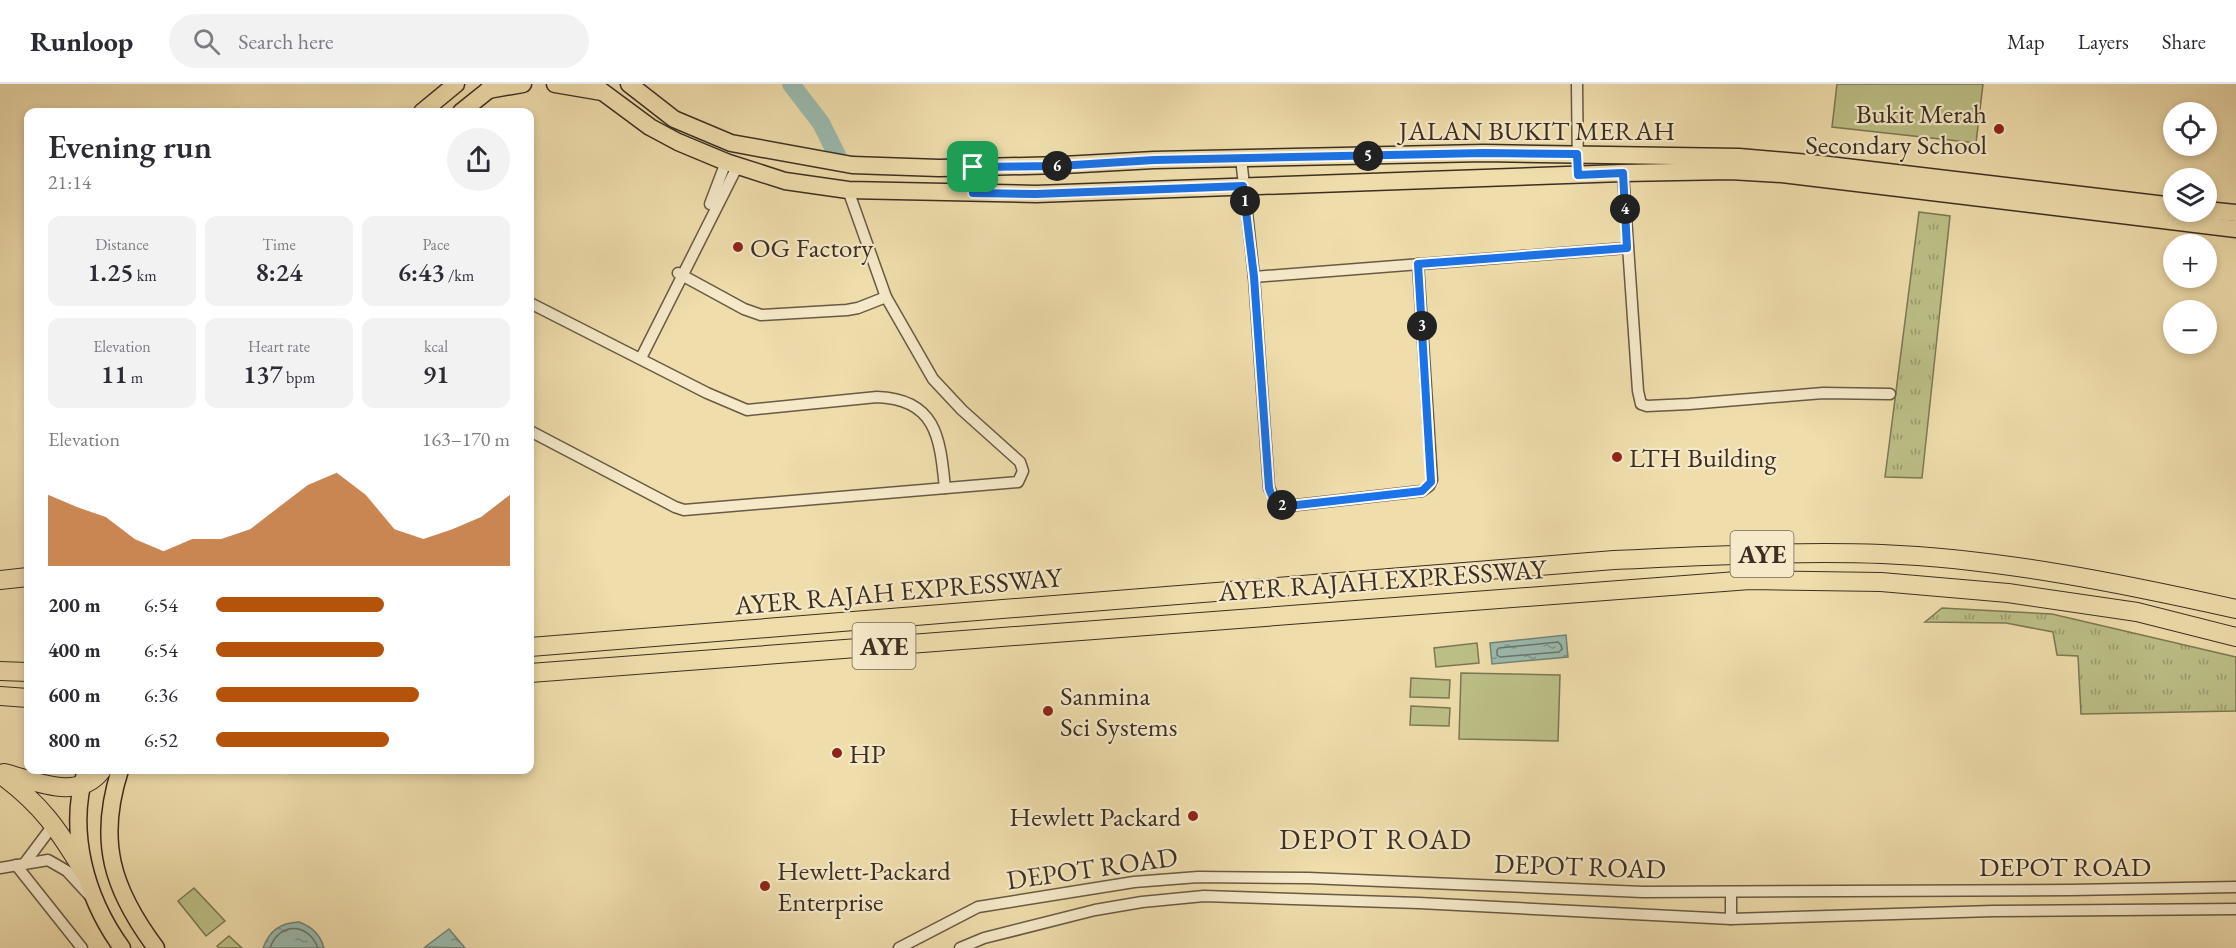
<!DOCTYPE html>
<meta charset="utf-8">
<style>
:root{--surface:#fff;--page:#f2f2f3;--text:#2b2b33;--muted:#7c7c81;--line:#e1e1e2;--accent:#b45309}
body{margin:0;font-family:"EB Garamond",serif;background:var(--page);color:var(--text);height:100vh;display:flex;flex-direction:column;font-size:22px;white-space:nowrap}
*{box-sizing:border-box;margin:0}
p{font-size:20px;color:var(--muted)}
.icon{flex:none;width:33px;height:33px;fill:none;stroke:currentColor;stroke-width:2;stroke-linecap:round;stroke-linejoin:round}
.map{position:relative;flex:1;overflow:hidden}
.sheet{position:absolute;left:24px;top:24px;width:510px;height:666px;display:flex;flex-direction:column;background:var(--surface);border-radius:12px;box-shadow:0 3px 9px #0003}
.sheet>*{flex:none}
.fabs{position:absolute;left:2163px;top:18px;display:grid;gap:12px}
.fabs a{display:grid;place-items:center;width:54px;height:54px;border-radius:50%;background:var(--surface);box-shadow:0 3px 9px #0003;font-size:30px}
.pin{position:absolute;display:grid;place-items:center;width:51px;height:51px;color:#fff;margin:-26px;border-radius:12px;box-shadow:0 3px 9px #0006}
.km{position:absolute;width:30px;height:30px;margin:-15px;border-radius:50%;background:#222;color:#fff;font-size:16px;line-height:30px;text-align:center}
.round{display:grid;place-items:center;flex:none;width:63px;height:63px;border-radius:32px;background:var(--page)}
.overview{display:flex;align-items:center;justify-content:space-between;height:102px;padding:0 24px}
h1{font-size:33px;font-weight:600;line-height:45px}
.stats{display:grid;grid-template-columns:repeat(3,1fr);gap:9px;height:102px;padding:6px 24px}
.stats div{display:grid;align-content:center;border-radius:12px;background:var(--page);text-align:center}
.stats b{font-size:26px;font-weight:600}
.stats small{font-size:16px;font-weight:400}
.stats p{font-size:16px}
.chart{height:168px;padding:12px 24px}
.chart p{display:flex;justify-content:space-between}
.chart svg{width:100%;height:108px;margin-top:6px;fill:var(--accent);opacity:.7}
ul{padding:0 24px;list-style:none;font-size:20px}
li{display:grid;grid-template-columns:96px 72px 1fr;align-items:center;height:45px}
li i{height:15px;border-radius:8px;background:var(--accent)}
header{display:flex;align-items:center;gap:36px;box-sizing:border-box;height:84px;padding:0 30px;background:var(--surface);border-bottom:2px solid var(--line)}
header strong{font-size:28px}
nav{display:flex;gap:33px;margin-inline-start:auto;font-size:21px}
.search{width:420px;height:54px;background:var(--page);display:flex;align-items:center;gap:15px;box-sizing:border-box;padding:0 21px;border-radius:33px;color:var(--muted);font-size:22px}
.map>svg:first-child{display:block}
.grass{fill:url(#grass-tufts);stroke:#7c7854;stroke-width:1.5}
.pitch{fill:#bcc087;stroke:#7c7854;stroke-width:1.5}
.water{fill:url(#water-ripples);stroke:#758377;stroke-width:1.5}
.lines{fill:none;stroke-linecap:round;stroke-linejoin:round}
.shore{stroke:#6c7569;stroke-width:1.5}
.river{stroke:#9bbbb0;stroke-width:18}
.minor-casing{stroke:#695a44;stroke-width:13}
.primary-casing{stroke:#3c2f22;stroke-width:19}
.motorway-casing{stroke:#3c2f22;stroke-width:20}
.minor{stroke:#f5e9c9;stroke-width:10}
.primary{stroke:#efddac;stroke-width:16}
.motorway{stroke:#efddac;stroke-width:18}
.route-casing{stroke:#fff;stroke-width:12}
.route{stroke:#1a73e8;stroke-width:8}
.poi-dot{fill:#8f2418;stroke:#f5e9c9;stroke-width:2}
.labels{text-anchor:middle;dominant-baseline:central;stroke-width:4.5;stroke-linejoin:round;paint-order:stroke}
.shield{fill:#f5e9c9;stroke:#746754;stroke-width:1.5}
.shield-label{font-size:26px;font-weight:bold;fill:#3c2f22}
.poi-label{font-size:27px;fill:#3c2f22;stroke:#f5e9c9;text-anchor:start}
.street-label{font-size:27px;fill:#3c2f22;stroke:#f5e9c9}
.neighbourhood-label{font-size:28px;letter-spacing:1.5px;fill:#3c2f22;stroke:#f5e9c9}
</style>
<header>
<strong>Runloop</strong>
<div class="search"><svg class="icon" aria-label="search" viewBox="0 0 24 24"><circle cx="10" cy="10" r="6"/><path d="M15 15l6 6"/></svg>Search here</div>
<nav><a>Map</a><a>Layers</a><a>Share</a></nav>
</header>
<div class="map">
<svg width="2236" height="864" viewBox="0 0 2236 864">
<defs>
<pattern id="grass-tufts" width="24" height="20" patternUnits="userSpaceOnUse" patternTransform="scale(1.5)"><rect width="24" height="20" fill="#bcc087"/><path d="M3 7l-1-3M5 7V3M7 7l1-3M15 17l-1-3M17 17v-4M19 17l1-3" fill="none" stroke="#9a9c6e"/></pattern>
<pattern id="water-ripples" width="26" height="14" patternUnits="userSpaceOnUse" patternTransform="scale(1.5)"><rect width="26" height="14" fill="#9bbbb0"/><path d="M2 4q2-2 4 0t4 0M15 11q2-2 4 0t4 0" fill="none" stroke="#80988f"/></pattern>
</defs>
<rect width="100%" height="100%" fill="#efddac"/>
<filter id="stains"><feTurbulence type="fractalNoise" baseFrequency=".00333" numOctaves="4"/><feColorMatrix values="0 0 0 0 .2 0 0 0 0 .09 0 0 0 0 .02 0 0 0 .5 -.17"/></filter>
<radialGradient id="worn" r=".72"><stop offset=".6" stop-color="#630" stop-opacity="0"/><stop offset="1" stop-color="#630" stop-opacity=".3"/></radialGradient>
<g class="grass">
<polygon points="1919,128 1950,132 1922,394 1885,393"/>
<polygon points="1942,524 2052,530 2236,573 2236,627 2081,630 2078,572 2057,571 2053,548 2006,539 1925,538"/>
</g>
<g class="pitch">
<polygon points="1837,0 1983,0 1976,59 1832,43"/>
<polygon points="1477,559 1479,579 1436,583 1434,564"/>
<polygon points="1461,589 1560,591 1558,657 1459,655"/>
<polygon points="1411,594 1450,596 1449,614 1410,613"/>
<polygon points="1411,622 1450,624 1449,642 1410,641"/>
<polygon points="194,804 225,837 206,852 178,817"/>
<polygon points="229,852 242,864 219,864 217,862"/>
</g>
<g class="water">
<polygon points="1566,551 1568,573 1492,580 1490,559"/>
<path d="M299 838C312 843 320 850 324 864H263C270 846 280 839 299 838Z"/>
<polygon points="449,845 465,864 425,863"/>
</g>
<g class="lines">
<g class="shore">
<polygon points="1558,558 1561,561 1562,565 1559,568 1500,573 1497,571 1497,566 1499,564"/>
<path d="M270 864C279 838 308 838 318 864"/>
</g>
<polyline class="river" points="791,0 821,39 837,71"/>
<g class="minor-casing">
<g id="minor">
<polyline points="1577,0 1578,91"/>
<polyline points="1241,74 1254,193 1269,404 1276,418 1288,422 1422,407 1429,402 1432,396 1418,180"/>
<polyline points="1623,89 1638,307 1641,320 1647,322 1689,320 1823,309 1890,310"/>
<polyline points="710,120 726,78"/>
<polyline points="678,189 744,225 761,231 847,226 858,224 886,213"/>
<polyline points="1254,193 1627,164"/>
<path d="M530 219 707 309 747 326 877 313C937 315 940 355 945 404"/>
<polyline points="641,274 737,83"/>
<polyline points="530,347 675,423 684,426 1018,398 1023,387 1020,378 962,326 933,295 886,213 848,106"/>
<polyline points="24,780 54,740"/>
<polyline points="16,781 82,864"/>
<polyline points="0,784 48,776 67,787 91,813"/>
<polyline points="1731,835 1731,808"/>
<polyline points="899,864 978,823 1134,798 1198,793 1308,794 1643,808 2071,806 2236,803"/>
<polyline points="960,864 984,854 1095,826 1142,818 1204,812 1419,819 1731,835 1993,827 2236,825"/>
</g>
</g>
<g class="primary-casing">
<g id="primary">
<polyline points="555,0 602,8"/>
<polyline points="592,0 650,43 678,58 726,78 785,97 848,106 1036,110 1623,89 1730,87 1782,90 2236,145"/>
<polyline points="629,0 674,35 731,59 852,81 939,84 1063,81 1154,76 1484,69 1739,73 1820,80 2174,122"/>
<polyline points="488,6 523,0"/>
<polyline points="422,28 456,0"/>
<polyline points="461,28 496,0"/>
<polyline points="2206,126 2236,129"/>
<path d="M86 686C67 746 85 813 122 864"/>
<path d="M120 686C97 757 112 805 156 864"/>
</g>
</g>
<g class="motorway-casing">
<g id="motorway">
<polyline points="0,496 28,493"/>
<path d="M530 563 1614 476C1703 472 1792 467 1882 470 2001 475 2120 499 2236 525"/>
<polyline points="0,587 28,588"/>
<polyline points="530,589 1750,496 1881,498 2008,509 2137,528 2236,553"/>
<polyline points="0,612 28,614"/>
<path d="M4 689C35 697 79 718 102 686"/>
<path d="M0 690C41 720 58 745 84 788"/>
</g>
</g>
<use href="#minor" class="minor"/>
<use href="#primary" class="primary"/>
<use href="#motorway" class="motorway"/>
</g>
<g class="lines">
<g class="route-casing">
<path id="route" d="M1484 69 1577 70 1578 91 1623 89 1627 164 1418 180 1431 398 1422 407 1288 422C1277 420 1272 415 1269 404L1254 193 1243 102 1036 110 973 109V83L1058 82 1154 76Z"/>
</g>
<use href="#route" class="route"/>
</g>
<g class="poi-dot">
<circle cx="1999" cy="45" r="6"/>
<circle cx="738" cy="163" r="6"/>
<circle cx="1617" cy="373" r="6"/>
<circle cx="1048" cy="627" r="6"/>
<circle cx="837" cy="669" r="6"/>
<circle cx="1193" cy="732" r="6"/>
<circle cx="765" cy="802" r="6"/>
</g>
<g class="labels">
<g class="shield">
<rect x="1730.5" y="447" width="63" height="46" rx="4.5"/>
<rect x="852.5" y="539" width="63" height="46" rx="4.5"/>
</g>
<g class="shield-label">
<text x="1762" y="470">AYE</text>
<text x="884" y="562">AYE</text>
</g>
<g class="poi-label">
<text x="1987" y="29" text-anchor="end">Bukit Merah<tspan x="1987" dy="31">Secondary School</tspan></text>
<text x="750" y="163">OG Factory</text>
<text x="1629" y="373">LTH Building</text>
<text x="1060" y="611">Sanmina<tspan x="1060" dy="31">Sci Systems</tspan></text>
<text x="849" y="669">HP</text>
<text x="1181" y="732" text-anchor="end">Hewlett Packard</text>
<text x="777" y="786">Hewlett-Packard<tspan x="777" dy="31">Enterprise</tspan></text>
</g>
<g class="street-label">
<text x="1537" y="46">JALAN BUKIT MERAH</text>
<text transform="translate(1382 496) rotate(-4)">AYER RAJAH EXPRESSWAY</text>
<text transform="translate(898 507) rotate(-5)">AYER RAJAH EXPRESSWAY</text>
<text transform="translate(1580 782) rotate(2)">DEPOT ROAD</text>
<text x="2065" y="782">DEPOT ROAD</text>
<text transform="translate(1092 784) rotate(-8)">DEPOT ROAD</text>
</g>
<g class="neighbourhood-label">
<text x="1376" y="755">DEPOT ROAD</text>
</g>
</g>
<rect width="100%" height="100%" filter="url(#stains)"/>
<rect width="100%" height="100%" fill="url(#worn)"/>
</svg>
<div class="fabs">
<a><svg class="icon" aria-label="locate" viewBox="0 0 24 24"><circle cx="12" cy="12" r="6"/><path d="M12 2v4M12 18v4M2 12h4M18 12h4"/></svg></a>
<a><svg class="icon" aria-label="layers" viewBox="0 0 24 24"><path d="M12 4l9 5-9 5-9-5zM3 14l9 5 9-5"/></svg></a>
<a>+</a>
<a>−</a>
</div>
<div class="pin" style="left:973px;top:83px;background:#1e9e55"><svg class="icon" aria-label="arrive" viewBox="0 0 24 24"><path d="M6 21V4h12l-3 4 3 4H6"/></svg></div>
<b class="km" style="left:1245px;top:117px">1</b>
<b class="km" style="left:1282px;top:421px">2</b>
<b class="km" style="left:1422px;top:242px">3</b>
<b class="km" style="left:1625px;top:125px">4</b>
<b class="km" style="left:1368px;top:72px">5</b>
<b class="km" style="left:1057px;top:82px">6</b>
<section class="sheet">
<div class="overview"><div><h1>Evening run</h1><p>21:14</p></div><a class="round"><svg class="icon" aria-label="share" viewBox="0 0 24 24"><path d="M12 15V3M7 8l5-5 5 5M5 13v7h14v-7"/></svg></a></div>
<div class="stats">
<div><p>Distance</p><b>1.25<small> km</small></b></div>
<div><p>Time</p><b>8:24</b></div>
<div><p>Pace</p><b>6:43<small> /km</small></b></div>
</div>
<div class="stats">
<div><p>Elevation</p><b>11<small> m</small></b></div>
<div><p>Heart rate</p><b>137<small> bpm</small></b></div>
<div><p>kcal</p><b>91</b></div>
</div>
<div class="chart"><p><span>Elevation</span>163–170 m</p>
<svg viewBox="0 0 160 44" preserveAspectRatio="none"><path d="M0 44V15L10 20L20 24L30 33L40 38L50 33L60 33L70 29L80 20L90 11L100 6L110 15L120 29L130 33L140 29L150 24L160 15V44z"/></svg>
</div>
<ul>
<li><b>200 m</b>6:54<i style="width:57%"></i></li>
<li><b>400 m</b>6:54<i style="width:57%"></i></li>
<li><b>600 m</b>6:36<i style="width:69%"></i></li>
<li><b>800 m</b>6:52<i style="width:59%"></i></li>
</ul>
</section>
</div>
